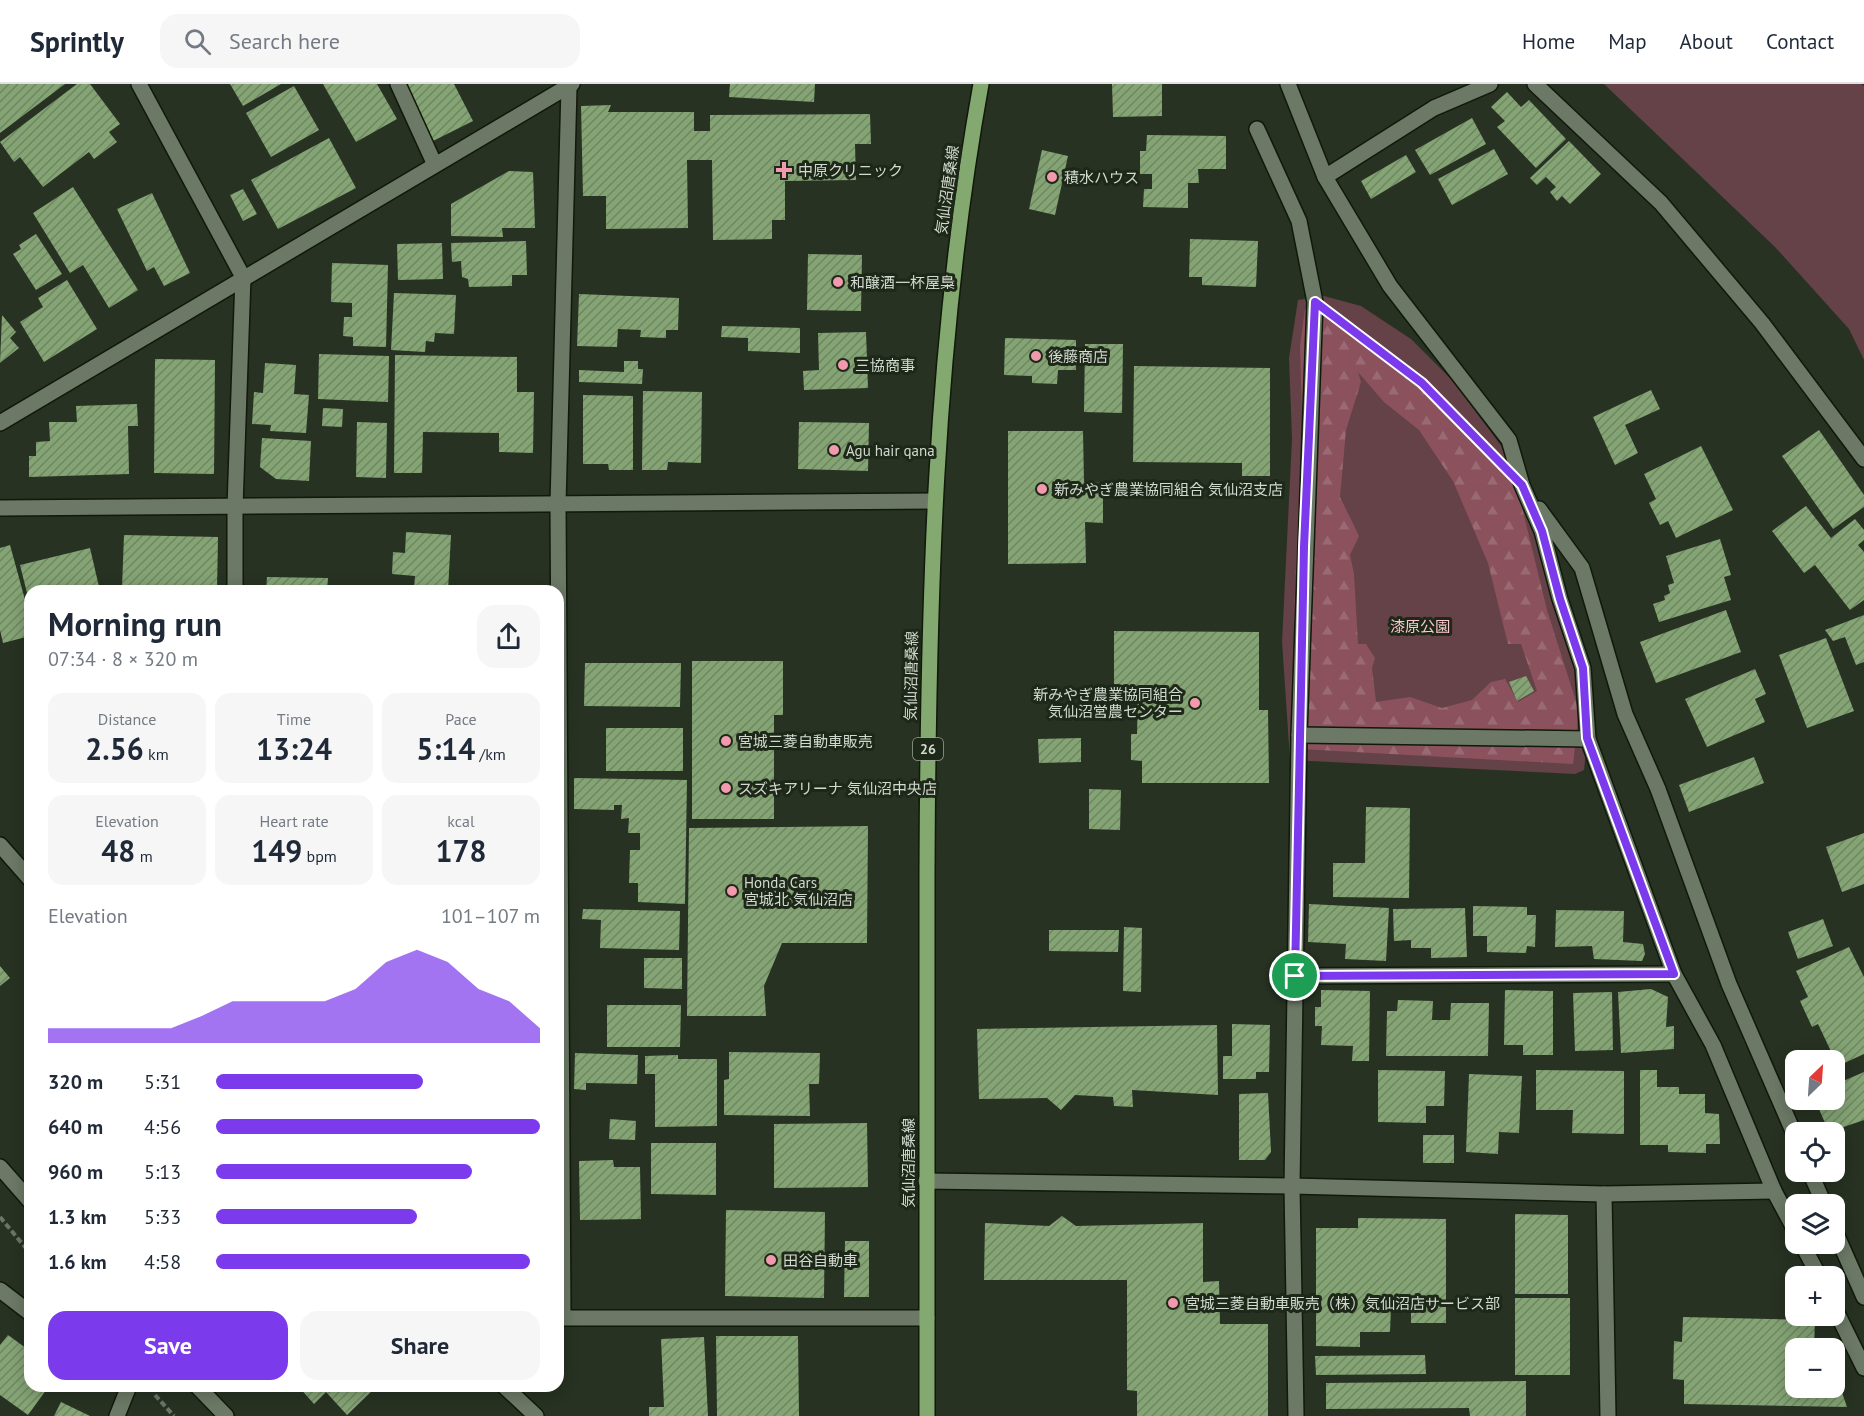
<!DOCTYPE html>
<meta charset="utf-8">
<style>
:root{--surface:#fff;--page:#f6f6f7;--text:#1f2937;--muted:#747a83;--line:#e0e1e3;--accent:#7c3aed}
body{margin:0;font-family:"PT Sans","Noto Sans JP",sans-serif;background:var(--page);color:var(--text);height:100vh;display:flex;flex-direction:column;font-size:22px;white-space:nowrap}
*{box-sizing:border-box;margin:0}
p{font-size:20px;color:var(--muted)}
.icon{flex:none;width:33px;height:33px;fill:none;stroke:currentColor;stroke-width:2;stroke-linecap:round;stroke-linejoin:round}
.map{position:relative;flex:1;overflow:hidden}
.panel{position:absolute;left:24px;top:501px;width:540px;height:807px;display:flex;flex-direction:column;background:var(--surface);border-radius:18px;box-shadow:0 3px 15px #0003}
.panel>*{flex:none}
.needle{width:39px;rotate:25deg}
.fabs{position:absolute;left:1785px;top:966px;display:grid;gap:12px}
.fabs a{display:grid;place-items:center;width:60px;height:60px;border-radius:12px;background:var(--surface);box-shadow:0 3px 15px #0003;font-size:30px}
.pin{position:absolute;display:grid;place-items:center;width:51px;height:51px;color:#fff;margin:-26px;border:3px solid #fff;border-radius:50%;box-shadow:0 2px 6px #0007}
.round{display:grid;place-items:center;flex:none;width:63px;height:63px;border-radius:18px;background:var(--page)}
.head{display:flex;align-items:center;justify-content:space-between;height:102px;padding:0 24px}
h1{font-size:33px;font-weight:800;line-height:45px}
.stats{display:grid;grid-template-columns:repeat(3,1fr);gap:9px;height:102px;padding:6px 24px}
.stats div{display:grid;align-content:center;border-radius:15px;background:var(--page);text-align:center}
.stats b{font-size:30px;font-weight:800}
.stats small{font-size:16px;font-weight:400}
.stats p{font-size:16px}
.chart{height:168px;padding:12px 24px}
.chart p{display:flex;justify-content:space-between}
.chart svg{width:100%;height:108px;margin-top:6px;fill:var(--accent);opacity:.7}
.primary-button{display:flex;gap:12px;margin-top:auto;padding:12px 24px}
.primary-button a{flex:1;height:69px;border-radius:18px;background:var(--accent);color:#fff;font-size:24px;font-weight:800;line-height:69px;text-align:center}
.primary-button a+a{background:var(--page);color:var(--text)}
ul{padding:0 24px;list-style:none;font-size:20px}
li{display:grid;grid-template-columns:96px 72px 1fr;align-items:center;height:45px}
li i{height:15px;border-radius:8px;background:var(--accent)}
header{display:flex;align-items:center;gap:36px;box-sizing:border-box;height:84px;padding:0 30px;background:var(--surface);border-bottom:2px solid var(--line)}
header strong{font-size:28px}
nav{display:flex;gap:33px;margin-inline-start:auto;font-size:21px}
.search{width:420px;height:54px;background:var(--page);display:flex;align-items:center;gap:15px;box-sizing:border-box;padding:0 21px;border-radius:18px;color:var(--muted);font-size:22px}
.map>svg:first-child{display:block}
.green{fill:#654148}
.forest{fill:url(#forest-firs);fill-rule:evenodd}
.building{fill:url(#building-hatch)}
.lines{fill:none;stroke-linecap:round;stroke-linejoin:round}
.minor-casing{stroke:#10190a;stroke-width:18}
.major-casing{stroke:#10190a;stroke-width:18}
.path{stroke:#6c7567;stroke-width:4;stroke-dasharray:6 3;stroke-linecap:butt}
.minor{stroke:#6c7966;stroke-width:15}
.major{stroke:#83a870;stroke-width:15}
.route-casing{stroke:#fff;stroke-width:12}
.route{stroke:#7c3aed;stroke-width:8}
.poi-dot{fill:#f29aad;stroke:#1d2818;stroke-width:2}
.labels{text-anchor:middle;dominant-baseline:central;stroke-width:6;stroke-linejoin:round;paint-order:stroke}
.shield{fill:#1d2818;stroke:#9ca498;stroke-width:1.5}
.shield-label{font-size:14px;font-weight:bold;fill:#d2d9cf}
.poi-label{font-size:15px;fill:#d2d9cf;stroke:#1d2818;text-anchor:start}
.street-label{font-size:15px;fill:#d2d9cf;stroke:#1d2818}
.park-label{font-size:15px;fill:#fec6d1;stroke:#1d2818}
</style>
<header>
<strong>Sprintly</strong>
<div class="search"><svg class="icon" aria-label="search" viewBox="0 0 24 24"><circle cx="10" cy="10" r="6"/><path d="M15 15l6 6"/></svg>Search here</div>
<nav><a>Home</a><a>Map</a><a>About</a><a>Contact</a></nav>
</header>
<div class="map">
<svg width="1864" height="1332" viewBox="0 0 1864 1332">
<defs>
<pattern id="forest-firs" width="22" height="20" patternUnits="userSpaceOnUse" patternTransform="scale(1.5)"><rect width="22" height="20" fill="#8b525e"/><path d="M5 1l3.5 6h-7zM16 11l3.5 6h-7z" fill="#9a6a74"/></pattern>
<pattern id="building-hatch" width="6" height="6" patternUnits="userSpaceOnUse" patternTransform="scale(1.5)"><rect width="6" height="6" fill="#84a474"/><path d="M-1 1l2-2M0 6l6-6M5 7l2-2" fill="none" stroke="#6f8664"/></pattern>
</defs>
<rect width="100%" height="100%" fill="#273222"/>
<g class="green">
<polygon points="1604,0 1861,0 1864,2 1864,276 1849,245 1776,164"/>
<polygon points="1324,212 1361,222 1411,255 1453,297 1528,398 1590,628 1584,686 1575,690 1290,676 1282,558 1292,355 1289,274 1298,216"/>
</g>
<path class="forest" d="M1318 224 1418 299 1517 403 1547 526 1579 627 1573 680 1301 665 1294 535 1302 332 1300 262 1305 225ZM1358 288 1384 318 1419 346 1453 397 1488 479 1508 560H1521L1537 607 1518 618 1505 595 1491 598 1472 616 1442 624 1410 613 1376 618 1372 584 1375 574 1366 560H1358L1354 490 1350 471 1359 452 1340 413 1346 346 1361 298Z"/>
<g class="building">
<polygon points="0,0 65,0 0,49"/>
<polygon points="77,0 90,0 120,40 109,48 117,58 94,75 89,68 43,103 20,73 14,78 0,58"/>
<polygon points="230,0 281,0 243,22"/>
<polygon points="323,0 377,0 397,35 356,58"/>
<polygon points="404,0 454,0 473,37 433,57"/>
<polygon points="730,0 815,0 814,18 729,13"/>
<polygon points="1112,0 1162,0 1162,32 1113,33"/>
<polygon points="294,2 319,46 271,73 246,29"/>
<polygon points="1507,8 1521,23 1529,16 1566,55 1536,84 1497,43 1505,37 1491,23"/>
<polygon points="611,21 608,28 694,28 694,47 710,47 710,31 870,30 871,60 855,60 856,96 785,97 785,136 772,136 772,155 713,156 712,76 687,76 688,144 606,145 606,112 583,112 581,22"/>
<polygon points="1472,34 1486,60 1430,91 1415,66"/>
<polygon points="1147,51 1226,52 1226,85 1198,85 1199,99 1188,99 1188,124 1143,123 1144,105 1152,105 1152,90 1140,90 1140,67 1146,67"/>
<polygon points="329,54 356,104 278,145 251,96"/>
<polygon points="1569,57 1601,90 1570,120 1562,112 1557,117 1550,108 1556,103 1546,93 1537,101 1530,94"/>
<polygon points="1494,65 1508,90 1452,121 1438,95"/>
<polygon points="1042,66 1068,72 1055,131 1029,125"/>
<polygon points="1406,71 1416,88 1371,115 1361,97"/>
<polygon points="509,87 533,88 535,144 502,144 503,153 451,152 451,120"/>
<polygon points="73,103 138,206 109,224 83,181 70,189 33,129"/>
<polygon points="243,105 257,130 243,137 230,111"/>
<polygon points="152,109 190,189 164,202 154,183 147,187 117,125"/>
<polygon points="36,150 62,190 36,206 13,170 21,165 19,161"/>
<polygon points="1190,155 1258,157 1256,203 1202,201 1202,193 1189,193"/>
<polygon points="526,157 527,191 512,191 512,202 469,203 468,195 462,193 461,177 452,178 451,159"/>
<polygon points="442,159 443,195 398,196 397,160"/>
<polygon points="808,170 862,171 861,227 807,226"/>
<polygon points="332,179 388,181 386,263 353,262 353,253 343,252 344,233 352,233 352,219 331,218"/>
<polygon points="67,196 97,245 44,278 20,238 43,223 38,214"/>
<polygon points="394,209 456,211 454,250 435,249 434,258 426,257 425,268 391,266"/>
<polygon points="579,210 679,214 678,246 666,246 666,254 640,253 641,246 618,245 617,263 577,262"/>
<polygon points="2,231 16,248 10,254 19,264 0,279"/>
<polygon points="722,242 800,244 800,269 748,267 748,254 721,253"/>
<polygon points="866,248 868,304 804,306 803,287 819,286 818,249"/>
<polygon points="1005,254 1076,256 1076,286 1058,286 1057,300 1032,299 1032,292 1004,291"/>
<polygon points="1085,260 1123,260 1122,329 1084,328"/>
<polygon points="319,270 389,272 388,318 318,315"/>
<polygon points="395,271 517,273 517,308 534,308 533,369 499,368 499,349 423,348 422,389 394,389"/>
<polygon points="155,275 215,276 214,390 154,389"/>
<polygon points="624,277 638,277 638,285 643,285 642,300 579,298 579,286 624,288"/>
<polygon points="265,279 296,281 294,310 309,311 306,349 270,347 271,341 252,340 254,308 263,309"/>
<polygon points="1134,282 1270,284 1270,392 1242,392 1242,379 1133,378"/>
<polygon points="1651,306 1660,325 1625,341 1638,369 1615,381 1593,333"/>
<polygon points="643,307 702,308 701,379 668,378 667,386 642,386"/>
<polygon points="583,311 633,312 633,386 609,386 608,380 583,380"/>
<polygon points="137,320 138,342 128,342 129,390 29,393 29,372 36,372 36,358 50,357 49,338 77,338 76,322"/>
<polygon points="323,324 343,325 342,343 322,342"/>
<polygon points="357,338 387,339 386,394 356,393"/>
<polygon points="799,338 869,339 868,387 798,385"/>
<polygon points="1819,346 1864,411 1864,423 1833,445 1782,372"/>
<polygon points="1008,347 1083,347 1084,398 1103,399 1103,439 1085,438 1086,479 1008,480"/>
<polygon points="262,354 311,357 309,397 276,395 260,383"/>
<polygon points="1701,362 1733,426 1676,454 1668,437 1660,441 1649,419 1656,415 1644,390"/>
<polygon points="1806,422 1831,454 1855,435 1864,446 1864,456 1858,461 1864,468 1864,516 1850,526 1815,481 1804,489 1772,447"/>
<polygon points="406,448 451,451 448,507 414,505 415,492 392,490 393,468 405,469"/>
<polygon points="124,451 218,453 217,506 122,504"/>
<polygon points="1720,455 1731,491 1724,493 1731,516 1659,538 1653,520 1665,516 1664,512 1670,509 1668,501 1674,499 1666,472"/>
<polygon points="10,461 30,534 30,552 3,559 0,546 0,464"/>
<polygon points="90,464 100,507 30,507 29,517 20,481"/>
<polygon points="267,493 328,494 327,507 266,507"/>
<polygon points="1726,526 1741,568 1656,599 1640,558"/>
<polygon points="1864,531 1864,578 1856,581 1845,553 1833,557 1825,546"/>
<polygon points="1114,547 1259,548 1259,626 1268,626 1269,699 1142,699 1142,677 1131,676 1131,650 1137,650 1138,608 1114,608"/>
<polygon points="1826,554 1854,627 1807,644 1779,571"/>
<polygon points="692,577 783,577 783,631 774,631 774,735 692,735"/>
<polygon points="585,579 681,579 680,623 584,622"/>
<polygon points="1755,585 1766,610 1755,615 1765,638 1707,663 1685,615"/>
<polygon points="1526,592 1534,607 1517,617 1509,598"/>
<rect x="606" y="644" width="77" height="43"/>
<polygon points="1081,654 1081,678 1039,679 1038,655"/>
<polygon points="1754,673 1764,699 1689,728 1679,701"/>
<polygon points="574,694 687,696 685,820 638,818 638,799 629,799 630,766 640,766 640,749 628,749 629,734 621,735 622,721 614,721 614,726 574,725"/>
<polygon points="1089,705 1121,706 1120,746 1089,745"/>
<polygon points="1366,723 1410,724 1409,814 1333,813 1333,779 1365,779"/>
<polygon points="868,742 867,859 782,859 764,902 766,932 687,932 689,744"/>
<polygon points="1864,749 1864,800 1842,808 1826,763"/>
<polygon points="1309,820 1389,824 1386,877 1345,875 1346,860 1308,858"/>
<polygon points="1473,822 1527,823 1527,831 1536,831 1535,863 1527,862 1526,869 1487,868 1487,852 1473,852"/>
<polygon points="1465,824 1467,873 1431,874 1431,864 1411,864 1411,856 1394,857 1393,825"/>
<polygon points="583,825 680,827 679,866 600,864 601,836 582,835"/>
<polygon points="1556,826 1624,827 1623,858 1643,860 1645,870 1642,877 1594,875 1592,862 1555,863"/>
<polygon points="1823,835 1833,862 1798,875 1788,848"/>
<polygon points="1124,843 1142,844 1141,908 1123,907"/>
<polygon points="1049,846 1119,846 1118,868 1049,867"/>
<polygon points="1849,863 1864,893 1864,970 1838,982 1818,940 1812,943 1800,917 1808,913 1796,887"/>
<polygon points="644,874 682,874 682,905 644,904"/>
<polygon points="0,882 10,894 0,902"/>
<polygon points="1651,905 1668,913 1666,943 1674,942 1674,965 1621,969 1618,908"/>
<polygon points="1321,906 1370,907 1369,977 1352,977 1353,962 1321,961 1322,942 1315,942 1315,923 1321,923"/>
<polygon points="1505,906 1553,907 1553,971 1523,971 1523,961 1504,961"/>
<polygon points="1612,908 1613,966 1575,967 1573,909"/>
<polygon points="1398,916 1433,917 1432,936 1450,936 1451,919 1489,919 1488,972 1386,972 1387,927 1397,927"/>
<polygon points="607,921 681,921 680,963 607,963"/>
<polygon points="1232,940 1270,941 1269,988 1256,988 1256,995 1223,995 1223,972 1232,972"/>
<polygon points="1217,941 1218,1011 1132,1006 1133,1023 1114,1022 1113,1013 1075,1011 1061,1026 1047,1014 979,1015 977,945"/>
<polygon points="729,968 820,969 819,1000 809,1000 810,1032 724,1031 724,996 729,995"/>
<polygon points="575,969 638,971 637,1000 586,999 586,1006 574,1005"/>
<polygon points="678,971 678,975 717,975 717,1042 655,1043 655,990 645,990 645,972"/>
<polygon points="1378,986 1445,987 1444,1022 1426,1022 1426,1039 1378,1038"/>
<polygon points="1536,986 1624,987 1624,1050 1572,1049 1573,1026 1536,1026"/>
<polygon points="1640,986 1657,986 1657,1003 1679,1003 1679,1010 1705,1010 1705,1029 1719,1030 1720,1060 1706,1060 1706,1069 1668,1068 1668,1061 1640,1061"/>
<polygon points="1864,988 1864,1036 1829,1048 1815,1016 1834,1016 1834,1001"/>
<polygon points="1469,990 1522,992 1519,1049 1499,1048 1498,1070 1466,1068"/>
<polygon points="1268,1009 1271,1068 1265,1076 1239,1076 1239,1010"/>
<polygon points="610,1035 636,1037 635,1056 609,1055"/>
<polygon points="867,1039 868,1103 774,1104 774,1040"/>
<rect x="1423" y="1051" width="31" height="28"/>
<polygon points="651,1059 716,1059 716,1111 651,1110"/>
<polygon points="613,1076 614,1083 640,1083 641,1135 580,1136 579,1077"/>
<polygon points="726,1126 825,1128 824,1214 725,1212"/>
<polygon points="1515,1130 1568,1131 1568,1210 1515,1210"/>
<polygon points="1062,1132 1076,1142 1203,1139 1203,1198 1219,1197 1220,1240 1268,1240 1268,1332 1137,1332 1137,1307 1127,1306 1127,1196 984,1196 985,1139 1049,1142"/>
<polygon points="1358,1134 1446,1135 1446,1239 1411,1239 1411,1223 1391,1223 1390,1248 1360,1248 1360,1263 1316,1262 1316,1144 1358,1144"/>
<polygon points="845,1157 869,1157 869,1213 844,1213"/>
<rect x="1515" y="1214" width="55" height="77"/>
<polygon points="1683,1233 1815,1236 1814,1264 1796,1264 1796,1304 1834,1304 1835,1288 1847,1323 1684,1320 1684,1296 1673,1295 1674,1257 1682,1258"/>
<polygon points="8,1251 30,1267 30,1302 49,1302 28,1331 0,1311 0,1261"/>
<polygon points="716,1252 798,1252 799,1332 717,1332"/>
<polygon points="704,1253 708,1332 649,1332 649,1323 664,1323 661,1255"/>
<polygon points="1425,1271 1426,1290 1316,1291 1315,1272"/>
<polygon points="1526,1297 1526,1332 1470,1332 1469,1324 1326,1325 1326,1299"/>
<polygon points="298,1302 377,1302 347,1331 326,1308 314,1320"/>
<polygon points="61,1318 90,1332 54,1332"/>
</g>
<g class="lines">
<g class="minor-casing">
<g id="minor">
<polyline points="139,0 243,193 235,423 235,507"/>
<polyline points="398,0 435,81"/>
<polyline points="1288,0 1325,93 1390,202 1509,356 1522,401 1542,447 1560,515 1583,584 1588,655 1674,890 1713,961 1774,1107 1796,1148"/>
<polyline points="1535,0 1661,119 1762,239 1864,375"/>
<polyline points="569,3 558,420 563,1234 927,1234"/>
<polyline points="1257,45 1299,137 1315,218 1299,651 1292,1102 1296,1332"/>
<polyline points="1325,93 1434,24 1490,0"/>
<polyline points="0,339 572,0"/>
<polyline points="0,424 934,417"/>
<polyline points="1539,425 1582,484 1625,630 1658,705 1729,900 1796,1054"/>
<polyline points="1299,651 1588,655"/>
<polyline points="0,761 30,795"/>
<polyline points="1295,892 1674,890"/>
<polyline points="0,1083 30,1117"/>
<polyline points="1810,1088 1824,1120"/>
<polyline points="926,1097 1292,1102 1604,1110 1774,1107"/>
<polyline points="1604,1110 1608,1332"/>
<polyline points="1834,1145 1864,1213"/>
<polyline points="1802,1160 1819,1192"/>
<polyline points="0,1206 30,1229"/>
<polyline points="1834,1223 1864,1284"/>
<polyline points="197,1302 226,1332"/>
<polyline points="504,1302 536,1332"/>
<polyline points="117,1332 129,1302"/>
</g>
</g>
<g class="major-casing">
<path id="major" d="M927 1332C927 1151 927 970 927 789 928 525 934 260 981 0"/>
</g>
<g class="path">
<polyline points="1342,239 1422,299 1443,321"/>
<polyline points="0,1133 30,1169"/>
<polyline points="155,1311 174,1332"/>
</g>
<use href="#minor" class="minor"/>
<use href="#major" class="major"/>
</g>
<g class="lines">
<g class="route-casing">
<polygon id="route" points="1315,218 1422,299 1522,401 1542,447 1560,515 1583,584 1587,654 1674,890 1295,892 1304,463"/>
</g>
<use href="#route" class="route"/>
</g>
<g class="poi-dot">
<path d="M781 77h6v6h6v6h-6v6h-6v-6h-6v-6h6z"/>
<circle cx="1052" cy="93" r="6"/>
<circle cx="838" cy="198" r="6"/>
<circle cx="1036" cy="272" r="6"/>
<circle cx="843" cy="281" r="6"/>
<circle cx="834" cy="366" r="6"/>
<circle cx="1042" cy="405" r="6"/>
<circle cx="1195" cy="619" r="6"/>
<circle cx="726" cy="657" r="6"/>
<circle cx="726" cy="704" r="6"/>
<circle cx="732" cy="807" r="6"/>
<circle cx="771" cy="1176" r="6"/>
<circle cx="1173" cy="1219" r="6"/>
</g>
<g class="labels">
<rect class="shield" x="913" y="654" width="30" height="22" rx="4.5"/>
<g class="shield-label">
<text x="928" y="665">26</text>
</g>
<g class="poi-label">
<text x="798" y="86">中原クリニック</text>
<text x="1064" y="93">積水ハウス</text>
<text x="850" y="198">和醸酒一杯屋梟</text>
<text x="1048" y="272">後藤商店</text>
<text x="855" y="281">三協商事</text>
<text x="846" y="366">Agu hair qana</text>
<text x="1054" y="405">新みやぎ農業協同組合 気仙沼支店</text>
<text x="1183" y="610" text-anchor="end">新みやぎ農業協同組合<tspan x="1183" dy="17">気仙沼営農センター</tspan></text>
<text x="738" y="657">宮城三菱自動車販売</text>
<text x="738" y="704">スズキアリーナ 気仙沼中央店</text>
<text x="744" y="798">Honda Cars<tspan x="744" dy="17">宮城北 気仙沼店</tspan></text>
<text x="783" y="1176">田谷自動車</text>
<text x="1185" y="1219">宮城三菱自動車販売（株）気仙沼店サービス部</text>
</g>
<g class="street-label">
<text transform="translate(947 106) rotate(-82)">気仙沼唐桑線</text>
<text transform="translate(911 592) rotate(-89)">気仙沼唐桑線</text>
<text transform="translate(908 1079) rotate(-90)">気仙沼唐桑線</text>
</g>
<g class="park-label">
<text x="1420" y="542">漆原公園</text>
</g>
</g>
</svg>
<div class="fabs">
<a><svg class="needle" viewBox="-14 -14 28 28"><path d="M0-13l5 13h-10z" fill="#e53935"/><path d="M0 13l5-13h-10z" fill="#747a83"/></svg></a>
<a><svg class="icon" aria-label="locate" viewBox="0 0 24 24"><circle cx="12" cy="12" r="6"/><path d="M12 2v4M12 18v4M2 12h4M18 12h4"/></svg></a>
<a><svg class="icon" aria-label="layers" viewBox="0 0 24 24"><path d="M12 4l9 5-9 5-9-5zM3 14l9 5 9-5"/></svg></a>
<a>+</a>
<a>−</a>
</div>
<div class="pin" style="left:1295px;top:892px;background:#1e9e55"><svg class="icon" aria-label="arrive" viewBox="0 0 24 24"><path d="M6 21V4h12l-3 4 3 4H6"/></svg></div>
<section class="panel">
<div class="head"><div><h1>Morning run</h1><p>07:34 · 8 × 320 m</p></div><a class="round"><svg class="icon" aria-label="share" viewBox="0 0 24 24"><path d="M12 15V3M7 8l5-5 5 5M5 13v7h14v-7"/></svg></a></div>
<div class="stats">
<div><p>Distance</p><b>2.56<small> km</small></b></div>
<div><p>Time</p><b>13:24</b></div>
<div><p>Pace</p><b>5:14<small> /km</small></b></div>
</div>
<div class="stats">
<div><p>Elevation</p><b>48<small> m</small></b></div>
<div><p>Heart rate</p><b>149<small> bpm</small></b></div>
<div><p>kcal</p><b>178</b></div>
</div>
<div class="chart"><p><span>Elevation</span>101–107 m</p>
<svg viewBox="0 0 160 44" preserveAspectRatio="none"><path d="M0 44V38L10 38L20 38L30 38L40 38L50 33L60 27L70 27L80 27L90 27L100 22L110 11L120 6L130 11L140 22L150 27L160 38V44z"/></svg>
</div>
<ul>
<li><b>320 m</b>5:31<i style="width:64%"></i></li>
<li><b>640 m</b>4:56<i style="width:100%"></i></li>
<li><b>960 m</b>5:13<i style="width:79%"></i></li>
<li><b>1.3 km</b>5:33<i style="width:62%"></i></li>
<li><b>1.6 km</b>4:58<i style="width:97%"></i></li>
</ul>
<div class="primary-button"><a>Save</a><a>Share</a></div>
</section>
</div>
